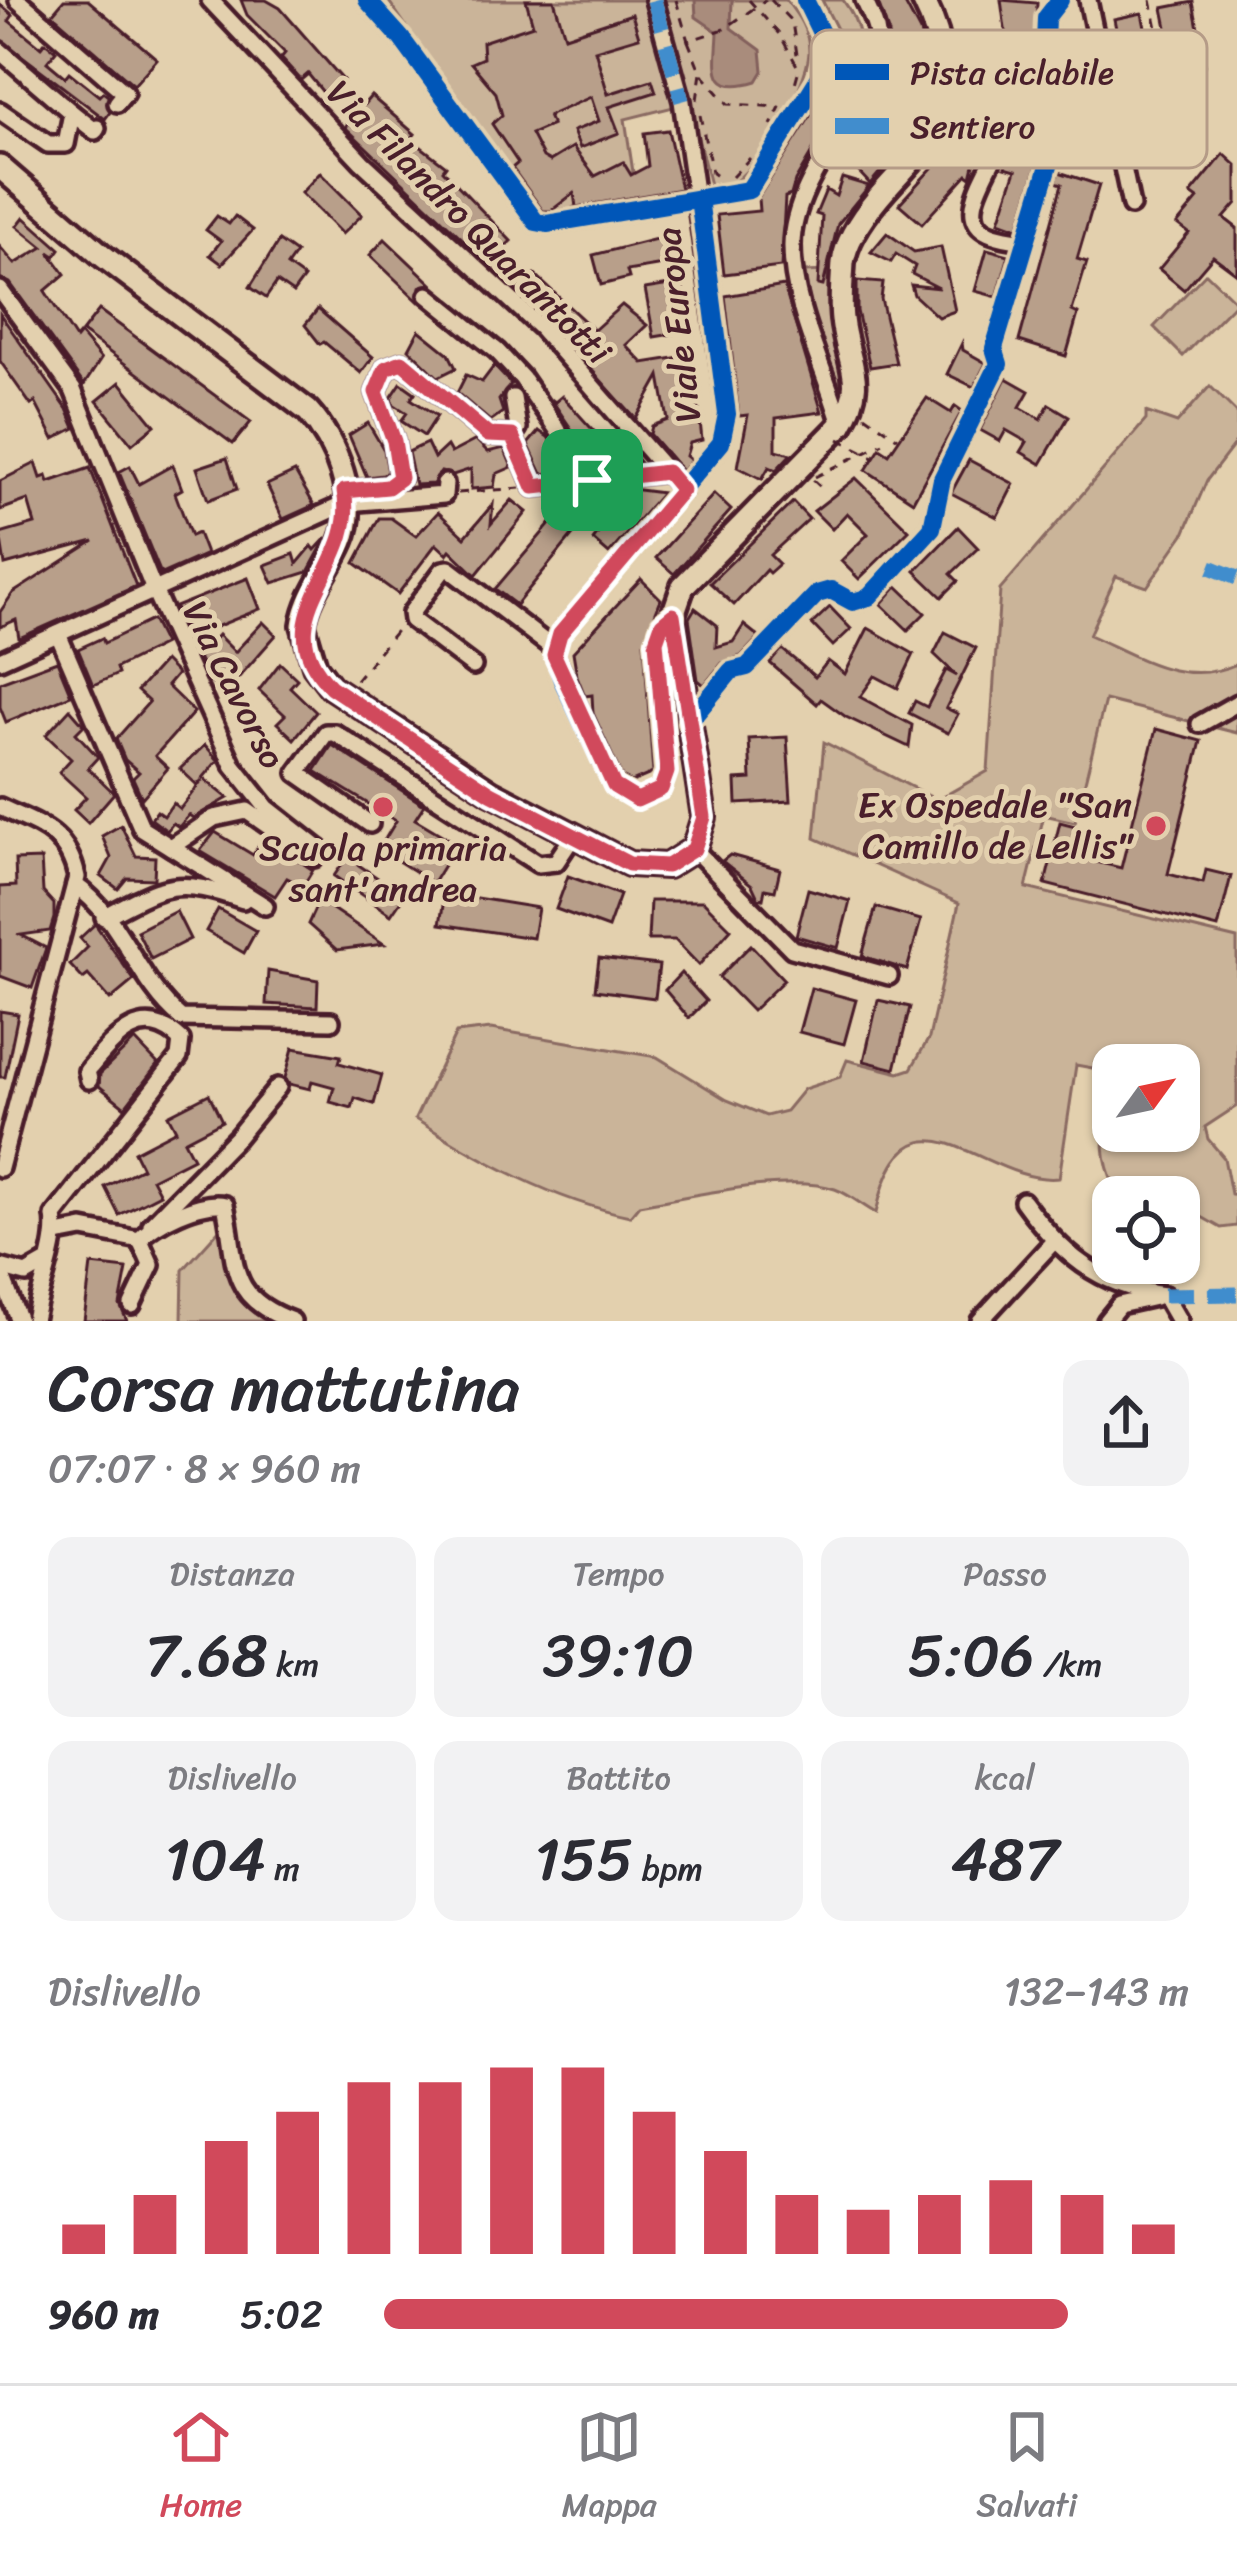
<!DOCTYPE html>
<html lang="it">
<meta charset="utf-8">
<style>
:root{--surface:#fff;--page:#f2f2f3;--text:#2b2b33;--muted:#7c7c81;--line:#e1e1e2;--accent:#d1495b}
body{margin:0;font-family:Sriracha,sans-serif;background:var(--page);color:var(--text);height:100vh;display:flex;flex-direction:column;font-size:45px;white-space:nowrap}
*{box-sizing:border-box;margin:0}
p{font-size:39px;color:var(--muted)}
.icon{flex:none;width:66px;height:66px;fill:none;stroke:currentColor;stroke-width:2;stroke-linecap:round;stroke-linejoin:round}
.map{position:relative;height:1321px;overflow:hidden}
.details{display:flex;flex-direction:column;background:var(--surface);flex:1}
.details>*{flex:none}
.needle{width:78px;rotate:57deg}
.fabs{position:absolute;left:1092px;top:1044px;display:grid;gap:24px}
.fabs a{display:grid;place-items:center;width:108px;height:108px;border-radius:24px;background:var(--surface);box-shadow:0 3px 9px #0004;font-size:60px}
.pin{position:absolute;display:grid;place-items:center;width:102px;height:102px;color:#fff;margin:-51px;border-radius:24px;box-shadow:0 6px 18px #0006}
.round{display:grid;place-items:center;flex:none;width:126px;height:126px;border-radius:24px;background:var(--page)}
.headline{display:flex;align-items:center;justify-content:space-between;height:204px;padding:0 48px}
h1{font-size:66px;font-weight:600;line-height:90px}
.metrics{display:grid;grid-template-columns:repeat(3,1fr);gap:18px;height:204px;padding:12px 48px}
.metrics div{display:grid;align-content:center;border-radius:24px;background:var(--page);text-align:center}
.metrics b{font-size:60px;font-weight:600}
.metrics small{font-size:33px;font-weight:400}
.metrics p{font-size:33px}
.chart{height:336px;padding:24px 48px}
.chart p{display:flex;justify-content:space-between}
.chart svg{width:100%;height:216px;margin-top:12px;stroke:var(--accent);stroke-width:6}
ul{padding:0 48px;list-style:none;font-size:39px}
li{display:grid;grid-template-columns:192px 144px 1fr;align-items:center;height:90px}
li i{height:30px;border-radius:15px;background:var(--accent)}
.menu{display:flex;justify-content:space-around;align-items:center;height:168px;border-top:3px solid var(--line);background:var(--surface);font-size:33px;color:var(--muted)}
.menu a{display:grid;justify-items:center;gap:6px}
.menu .on{color:var(--accent)}
.map>svg:first-child{display:block}
.green{fill:#cab499;stroke:#8a6a62;stroke-width:3;fill-rule:evenodd}
.water{fill:#a98c7c;stroke:#83605c;stroke-width:3}
.building{fill:#b89f8a;stroke:#4a1f2b;stroke-width:3}
.lines{fill:none;stroke-linecap:round;stroke-linejoin:round}
.minor-casing{stroke:#4a1f2b;stroke-width:24}
.major-casing{stroke:#4a1f2b;stroke-width:30}
.path{stroke:#4a1f2b;stroke-width:3;stroke-dasharray:9 9;stroke-linecap:butt}
.minor{stroke:#e3d0ae;stroke-width:15}
.major{stroke:#e3d0ae;stroke-width:21}
.path-bridge{stroke:#4a1f2b;stroke-width:3;stroke-dasharray:9 9;stroke-linecap:butt}
.quiet{stroke:#418dcd;stroke-width:15;stroke-dasharray:30 15;stroke-linecap:butt}
.cycleway-casing{stroke:#e3d0ae;stroke-width:26}
.cycleway{stroke:#0057b8;stroke-width:18}
.route-casing{stroke:#fff;stroke-width:24}
.route{stroke:#d1495b;stroke-width:15}
.poi-dot{fill:#d1495b;stroke:#e3d0ae;stroke-width:4.5}
.labels{text-anchor:middle;dominant-baseline:central;stroke-width:10;stroke-linejoin:round;paint-order:stroke}
.street-label{font-size:36px;fill:#4a1f2b;stroke:#e3d0ae}
.poi-label{font-size:36px;fill:#4a1f2b;stroke:#e3d0ae;text-anchor:end}
.key{fill:#e3d0ae;stroke:#b59b87;stroke-width:3}
.key-label{font-size:33px;fill:#4a1f2b}
</style>
<div class="map">
<svg width="1237" height="1321" viewBox="0 0 1237 1321">
<rect width="100%" height="100%" fill="#e3d0ae"/>
<filter id="ink" filterUnits="userSpaceOnUse"><feTurbulence type="fractalNoise" baseFrequency=".00833" numOctaves="2"/><feDisplacementMap in="SourceGraphic" scale="24" xChannelSelector="R" yChannelSelector="G"/><feConvolveMatrix kernelMatrix="1 2 1 2 8 2 1 2 1" color-interpolation-filters="sRGB"/></filter>
<g filter="url(#ink)">
<g class="green">
<path d="M388 0H786C799 17 809 30 809 52 808 87 751 185 717 191L710 185 689 103 625 119 633 172 555 218 539 216Z"/>
<path d="M822 0H843C861 24 866 49 858 77L838 72 837 29Z"/>
<polygon points="827,271 829,321 845,381 840,394 812,315 805,272"/>
<polygon points="1206,273 1236,302 1183,356 1154,327"/>
<path d="M1210 386 1237 413V441L1207 480 1184 534 1147 587 1116 576 1089 635C1139 657 1183 688 1237 664V733L1105 700 1075 822 1044 815 1026 888 1237 939V1106L1205 1127 1208 1139 1224 1158 1231 1194 1237 1195V1226L1221 1228 1179 1204V1197L1116 1190C1088 1130 1120 1118 1109 1071L1076 1065 1059 1178C982 1186 908 1069 876 1213 863 1206 849 1194 835 1189 789 1173 689 1197 639 1205L630 1216C552 1200 482 1161 415 1119L456 1033 491 1029 657 1057 727 1100 766 1116 786 1111 804 1089 840 1077 847 1060 899 1073 911 1069 929 1038 959 903 815 838 824 742 937 800 988 771 1000 590 1146 420V412L1177 423ZM1113 1065H1179V1131H1113Z"/>
<path d="M221 1228C221 1278 243 1293 281 1321H182L183 1270Z"/>
</g>
<path class="water" d="M695 0H732L731 28 761 50 763 71 757 81C707 96 717 65 718 32L696 17Z"/>
<g class="building">
<polygon points="64,0 88,0 157,59 134,85 52,14"/>
<polygon points="241,0 266,0 280,8 343,80 326,96 308,74 301,80 281,58 285,53 247,15"/>
<polygon points="526,0 554,0 565,36 632,14 639,37 595,50 608,94 652,80 656,92 609,107 619,133 580,148 573,131 599,121 591,97 548,116 552,125 531,134 543,157 550,161 573,147 595,176 623,162 631,175 648,166 644,133 668,130 681,189 576,207 574,193 551,211 543,211 512,168 518,163 492,124 502,115 496,93 471,63 483,58 482,42 533,25"/>
<polygon points="877,0 903,0 920,32 928,70 916,86 928,86 918,127 870,184 844,156 867,124 892,72 886,72 889,34"/>
<polygon points="1001,0 1037,3 1032,104 1019,103 1012,94 1011,40 1005,29"/>
<polygon points="1193,2 1205,65 1176,71 1163,8"/>
<polygon points="0,4 13,15 9,21 41,47 45,42 56,51 47,62 65,77 69,72 99,96 103,92 108,96 110,112 105,119 0,39"/>
<polygon points="1142,13 1155,77 1127,83 1114,19"/>
<polygon points="836,76 854,81 795,181 791,195 785,197 781,267 724,274 717,215 759,211 758,198"/>
<polygon points="371,96 415,134 411,139 446,166 443,170 511,241 488,263 345,127"/>
<polygon points="955,112 997,118 991,135 982,132 971,177 967,174 922,224 899,204 943,156 938,152"/>
<polygon points="1020,123 1034,127 1037,155 1010,157 1037,165 1018,228 999,221 1016,170 1005,167"/>
<polygon points="1224,154 1237,166 1237,203 1224,218 1237,228 1237,274 1213,256 1184,290 1159,269 1189,233 1177,224 1198,199 1191,194"/>
<polygon points="1059,172 1099,185 1077,259 1087,262 1072,311 1078,314 1066,356 1019,341 1062,184 1056,182"/>
<polygon points="320,173 362,215 342,234 301,193"/>
<polygon points="842,178 869,186 838,224 823,286 818,285 822,216 816,214 826,190 836,196"/>
<polygon points="217,216 229,224 235,216 253,230 222,264 210,255 221,241 206,230"/>
<polygon points="24,217 60,249 55,256 49,252 65,274 45,291 76,339 80,334 101,359 84,385 10,283 0,278 0,247 15,264 43,247 17,226"/>
<polygon points="887,233 914,252 941,247 955,311 938,317 914,295 911,285 939,288 912,274 915,266 896,254 891,262 871,252"/>
<polygon points="664,237 669,264 627,271 629,278 601,285 593,255"/>
<polygon points="385,239 432,284 420,287 418,301 370,255"/>
<polygon points="279,241 296,253 287,266 304,278 293,293 277,282 266,298 250,287"/>
<polygon points="987,249 1009,255 997,297 975,291"/>
<polygon points="534,274 594,330 622,305 647,325 626,345 643,363 693,355 702,440 690,443 686,456 691,460 682,471 650,434 652,426 668,420 660,376 636,419 518,291"/>
<polygon points="857,281 883,283 881,299 896,363 870,367 857,311"/>
<polygon points="682,283 690,331 654,337 645,289"/>
<polygon points="784,286 822,412 776,418 776,450 791,454 776,470 769,467 762,479 738,467 748,415 739,416 725,296"/>
<polygon points="318,309 373,357 361,373 324,342 320,344 305,325"/>
<polygon points="99,310 251,422 233,444 82,332"/>
<polygon points="0,314 67,409 75,428 54,439 35,402 31,405 0,361"/>
<polygon points="419,330 449,354 456,368 438,377 409,349"/>
<polygon points="962,343 963,350 986,363 974,387 947,374"/>
<polygon points="494,366 511,384 499,400 503,412 490,421 457,393 466,375 482,382"/>
<polygon points="1006,378 1029,391 1020,407 1041,419 1049,404 1069,416 1041,464 1021,452 1027,442 1006,430 1000,441 980,430"/>
<polygon points="120,382 155,425 132,444 97,401"/>
<polygon points="401,383 415,393 411,399 437,416 424,436 401,421 407,413 393,404 391,398"/>
<polygon points="562,396 612,451 622,441 640,463 598,468 551,399 555,402"/>
<polygon points="927,398 951,413 955,406 962,411 913,501 866,470 880,448 889,454"/>
<polygon points="368,423 384,450 388,472 383,475 367,477 349,435"/>
<polygon points="539,431 548,437 553,445 549,450 564,461 568,471 542,474 528,444"/>
<polygon points="476,440 488,452 504,448 512,467 496,474 494,487 471,489 471,469 453,475 441,472 433,484 415,485 408,452 427,443 434,458 447,446 451,453"/>
<polygon points="227,458 237,489 208,500 197,468"/>
<polygon points="969,460 1014,484 997,517 951,493"/>
<polygon points="36,463 41,478 47,476 49,482 90,468 136,586 19,638 16,620 0,627 0,612 13,593 94,541 5,565 0,534 35,524 28,500 0,510 0,481"/>
<polygon points="173,465 182,489 175,493 191,536 198,533 206,554 161,574 119,472 130,466 139,484"/>
<polygon points="295,472 314,505 283,519 267,485"/>
<polygon points="856,478 909,530 859,579 841,561 868,534 847,513 832,529 814,511"/>
<polygon points="631,489 662,493 609,554 593,540"/>
<polygon points="714,494 731,510 674,574 656,558"/>
<polygon points="512,500 527,512 476,575 450,550 447,554 436,544 398,594 355,563 379,518 391,518 416,536 438,512 465,537 493,504 491,524"/>
<polygon points="793,502 809,519 770,555 779,564 769,573 766,570 734,605 710,583"/>
<polygon points="562,510 581,525 516,605 495,589"/>
<polygon points="958,527 978,548 951,574 958,581 942,597 915,571"/>
<polygon points="327,537 308,572 273,583 265,565 294,554 297,564 312,546 315,550"/>
<polygon points="248,578 260,609 189,638 193,630 187,633 175,607"/>
<polygon points="641,579 661,599 644,642 653,773 632,782 622,777 593,713 592,695 585,696 577,676 573,652"/>
<polygon points="897,586 925,613 908,630 881,604"/>
<polygon points="830,607 851,629 833,646 812,624"/>
<polygon points="695,608 717,625 716,647 733,642 744,625 759,637 741,656 722,663 704,685 698,680 689,618"/>
<polygon points="152,620 164,644 116,668 118,674 93,685 78,649 102,638 104,643"/>
<polygon points="263,622 276,635 224,694 208,679 198,657 218,635 235,652"/>
<polygon points="868,628 914,654 898,688 875,676 860,697 912,725 909,747 846,717 821,699 817,704 770,663 782,649 815,677 828,661 845,674"/>
<polygon points="945,632 976,648 946,708 958,714 948,733 909,713 915,701 927,707 946,670 957,676 934,654"/>
<polygon points="57,661 71,695 6,722 0,707 0,682"/>
<polygon points="164,661 177,674 167,686 194,712 155,756 168,768 142,798 133,778 139,772 125,760 116,739 149,702 137,691"/>
<polygon points="280,663 297,679 290,687 316,712 294,739 277,723 285,715 259,690"/>
<polygon points="70,709 84,725 76,733 98,757 88,768 114,793 88,823 74,810 86,797 59,772 71,759 46,735"/>
<polygon points="1156,729 1201,741 1168,874 1203,883 1206,870 1231,876 1218,928 1045,884 1060,822 1095,831 1088,860 1121,868"/>
<polygon points="787,737 791,801 737,804 736,780 751,779 749,739"/>
<polygon points="205,745 218,760 203,778 228,798 193,818 189,815 179,827 173,823 167,831 151,819 157,811 164,816 173,803 180,809 202,780 197,785 180,769"/>
<polygon points="332,745 424,805 415,819 457,844 433,883 379,849 396,821 315,771"/>
<polygon points="121,825 136,856 155,857 154,879 127,878 118,889 101,876 111,858 102,836"/>
<polygon points="215,832 253,855 264,837 313,870 303,886 287,878 275,896 200,851"/>
<polygon points="730,855 780,869 775,891 765,889 763,899 758,898 752,885 722,861"/>
<polygon points="347,857 404,896 391,915 334,876"/>
<polygon points="41,859 43,892 54,904 54,918 50,931 21,935 46,948 32,988 0,976 0,887 16,886 15,860"/>
<polygon points="568,876 620,895 608,928 556,909"/>
<polygon points="808,889 850,901 838,948 796,936"/>
<polygon points="445,893 538,908 533,938 440,924"/>
<polygon points="319,900 384,944 337,950 308,924"/>
<polygon points="650,901 703,901 731,929 699,965 675,940 648,940"/>
<polygon points="876,907 921,920 907,970 862,956"/>
<polygon points="218,909 256,931 244,953 206,931"/>
<polygon points="176,911 190,939 151,959 137,931"/>
<polygon points="95,924 134,980 110,1000 88,975 83,979 70,965 88,947 80,938"/>
<polygon points="751,945 784,980 752,1011 719,977"/>
<polygon points="599,958 659,965 655,998 595,990"/>
<polygon points="268,971 318,980 317,1007 266,1004"/>
<polygon points="681,973 706,1001 689,1018 665,990"/>
<polygon points="811,988 856,1000 844,1044 799,1032"/>
<polygon points="878,1000 910,1007 895,1069 864,1061"/>
<polygon points="0,1011 18,1014 5,1077 0,1077"/>
<polygon points="135,1040 158,1064 125,1107 99,1086 100,1074"/>
<polygon points="293,1048 341,1056 339,1063 382,1075 374,1104 355,1098 352,1108 330,1102 334,1087 312,1081 310,1089 289,1084 285,1078"/>
<polygon points="209,1094 222,1121 184,1141 193,1158 152,1179 160,1194 119,1215 105,1187 142,1168 134,1152 176,1130 168,1115"/>
<polygon points="91,1265 127,1269 120,1305 127,1321 84,1321"/>
</g>
<g class="lines">
<g class="minor-casing">
<g id="minor">
<polyline points="18,0 125,93 117,103"/>
<polyline points="210,0 362,162 541,328 683,490"/>
<polyline points="367,0 401,38 536,222 547,224 749,190 824,70 824,39 805,0"/>
<polyline points="654,0 682,101 727,414 721,443 560,634 554,655 613,786 637,799 661,789 666,772 656,642 662,624 673,615"/>
<polyline points="1088,0 1131,206"/>
<polyline points="0,51 72,113 66,144 48,144 0,111"/>
<path d="M942 99 1007 105C1023 137 941 211 989 233 1000 238 1015 239 1026 242"/>
<polyline points="72,113 95,131 97,128"/>
<polyline points="0,290 73,390 154,590 233,765 267,808 319,849"/>
<polyline points="428,295 497,351 522,378 592,480"/>
<path d="M841 425C825 368 792 307 792 246 792 169 886 94 877 35 876 23 869 11 864 0"/>
<polyline points="512,436 534,487 667,472"/>
<polyline points="344,491 388,487 401,477 394,441 376,392 386,368 402,362 488,435 512,436 518,428 513,398"/>
<polyline points="58,634 142,829 265,906"/>
<polyline points="0,660 347,503 444,495 445,483"/>
<polyline points="473,666 412,620 411,613 443,570 449,569 554,649"/>
<polyline points="689,722 731,671 747,667 817,594 831,590 853,602 869,597 932,528 942,479 999,364 994,348 1050,162 1043,97 1046,18 1060,0"/>
<polyline points="1200,724 1237,703"/>
<path d="M0 807C40 826 67 831 77 877L0 1168"/>
<polyline points="370,824 297,773 326,733 335,733 538,864 556,862 574,835"/>
<polyline points="171,847 214,818 247,811 314,858 319,849"/>
<polyline points="694,849 792,949 889,976"/>
<path d="M75 885C122 917 137 982 181 1018L331 1021"/>
<path d="M104 917C165 884 177 877 243 900"/>
<path d="M1023 1201C1061 1254 1097 1285 1164 1295"/>
<polyline points="151,1225 237,1137 278,1087"/>
<polyline points="57,1234 83,1229 140,1240"/>
<polyline points="0,1267 26,1274 47,1262"/>
<polyline points="0,1271 19,1321"/>
<polyline points="1164,1295 1179,1321"/>
<path d="M132 1305 151 1265 140 1240C152 1223 203 1199 225 1205 238 1261 224 1296 292 1321"/>
<path d="M34 1321C39 1289 59 1245 54 1216L179 1057 181 1040C141 1003 114 1039 87 1071L89 1080"/>
<polyline points="980,1321 1053,1242"/>
<polyline points="1106,1321 1119,1305 1155,1297"/>
</g>
</g>
<g class="major-casing">
<path id="major" d="M0 167 103 256 308 411C335 441 360 500 342 541 330 569 307 595 303 625L315 666 331 687 491 792 629 864 667 866 694 849 704 817 673 615 683 586 841 425C868 380 847 364 842 319 840 302 842 281 843 263 846 240 863 216 878 198 894 178 918 157 931 134 954 93 943 39 923 0"/>
</g>
<g class="path">
<polyline points="676,0 688,41 724,29 766,0"/>
<polyline points="749,0 780,35 799,69 794,87"/>
<polyline points="771,0 792,22 798,61"/>
<polyline points="1151,0 1160,42"/>
<polyline points="688,41 701,73 728,104 780,107 771,125"/>
<polyline points="1148,44 1170,40"/>
<polyline points="697,100 701,73"/>
<polyline points="700,115 712,173 719,178"/>
<polyline points="732,177 750,158"/>
<polyline points="865,415 898,438"/>
<polyline points="815,477 883,443"/>
<polyline points="813,480 825,491"/>
<polyline points="458,493 520,488"/>
<polyline points="356,680 399,627"/>
</g>
<use href="#minor" class="minor"/>
<use href="#major" class="major"/>
<polyline class="path-bridge" points="839,439 874,457"/>
<g class="quiet">
<polyline points="654,0 682,101"/>
<polyline points="534,487 592,480"/>
<polyline points="1210,567 1237,578"/>
<polyline points="1164,1295 1237,1294"/>
</g>
<g class="cycleway-casing">
<g id="cycleway">
<polyline points="367,0 401,38 536,222 547,224 749,190 824,70 824,39 805,0"/>
<polyline points="673,615 662,624 656,642 666,772 661,789 637,799 613,786 562,680 554,655 560,634 721,443 727,414 699,198"/>
<polyline points="689,722 731,671 747,667 817,594 831,590 853,602 869,597 932,528 942,479 999,364 994,348 1050,162 1043,97 1046,18 1060,0"/>
</g>
</g>
<use href="#cycleway" class="cycleway"/>
</g>
</g>
<g class="lines" filter="url(#ink)">
<g class="route-casing">
<path id="route" d="M402 362 488 435 512 436 534 487 667 472 682 490 560 634 554 655 614 786 637 800 661 789 667 772 656 641 662 624 673 615 704 817 694 849 667 866 629 864 491 793 331 687C260 616 360 567 344 491L388 487 400 478 394 441 376 392 386 368Z"/>
</g>
<use href="#route" class="route"/>
</g>
<g class="poi-dot">
<circle cx="383" cy="807" r="12"/>
<circle cx="1156" cy="826" r="12"/>
</g>
<g class="labels">
<g class="street-label">
<text transform="translate(469 222) rotate(45)">Via Filandro Quarantotti</text>
<text transform="translate(678 325) rotate(-96)">Viale Europa</text>
<text transform="translate(234 685) rotate(63)">Via Cavorso</text>
</g>
<g class="poi-label">
<text x="1132" y="805">Ex Ospedale "San<tspan x="1132" dy="41">Camillo de Lellis"</tspan></text>
<text x="383" y="848" text-anchor="middle">Scuola primaria<tspan x="383" dy="41">sant'andrea</tspan></text>
</g>
</g>
<rect x="811" y="30" width="396" height="138" rx="18" class="key"/>
<rect x="835" y="64" width="54" height="16" fill="#0057b8"/>
<rect x="835" y="118" width="54" height="16" fill="#418dcd"/>
<g class="key-label">
<text x="910" y="84">Pista ciclabile</text>
<text x="910" y="138">Sentiero</text>
</g>
</svg>
<div class="fabs">
<a><svg class="needle" viewBox="-14 -14 28 28"><path d="M0-13l5 13h-10z" fill="#e53935"/><path d="M0 13l5-13h-10z" fill="#7c7c81"/></svg></a>
<a><svg class="icon" aria-label="locate" viewBox="0 0 24 24"><circle cx="12" cy="12" r="6"/><path d="M12 2v4M12 18v4M2 12h4M18 12h4"/></svg></a>
</div>
<div class="pin" style="left:592px;top:480px;background:#1e9e55"><svg class="icon" aria-label="arrive" viewBox="0 0 24 24"><path d="M6 21V4h12l-3 4 3 4H6"/></svg></div>
</div>
<section class="details">
<div class="headline"><div><h1>Corsa mattutina</h1><p>07:07 · 8 × 960 m</p></div><a class="round"><svg class="icon" aria-label="share" viewBox="0 0 24 24"><path d="M12 15V3M7 8l5-5 5 5M5 13v7h14v-7"/></svg></a></div>
<div class="metrics">
<div><p>Distanza</p><b>7.68<small> km</small></b></div>
<div><p>Tempo</p><b>39:10</b></div>
<div><p>Passo</p><b>5:06<small> /km</small></b></div>
</div>
<div class="metrics">
<div><p>Dislivello</p><b>104<small> m</small></b></div>
<div><p>Battito</p><b>155<small> bpm</small></b></div>
<div><p>kcal</p><b>487</b></div>
</div>
<div class="chart"><p><span>Dislivello</span>132–143 m</p>
<svg viewBox="0 0 160 44" preserveAspectRatio="none"><path d="M5 44V38M15 44V32M25 44V21M35 44V15M45 44V9M55 44V9M65 44V6M75 44V6M85 44V15M95 44V23M105 44V32M115 44V35M125 44V32M135 44V29M145 44V32M155 44V38"/></svg>
</div>
<ul>
<li><b>960 m</b>5:02<i style="width:85%"></i></li>
</ul>
</section>
<nav class="menu">
<a class="on"><svg class="icon" aria-label="home" viewBox="0 0 24 24"><path d="M3 11l9-7 9 7M6 9v11h12V9"/></svg>Home</a>
<a><svg class="icon" aria-label="map" viewBox="0 0 24 24"><path d="M3 6l6-2 6 2 6-2v14l-6 2-6-2-6 2zM9 4v14M15 6v14"/></svg>Mappa</a>
<a><svg class="icon" aria-label="saved" viewBox="0 0 24 24"><path d="M7 4h10v16l-5-4-5 4z"/></svg>Salvati</a>
</nav>
